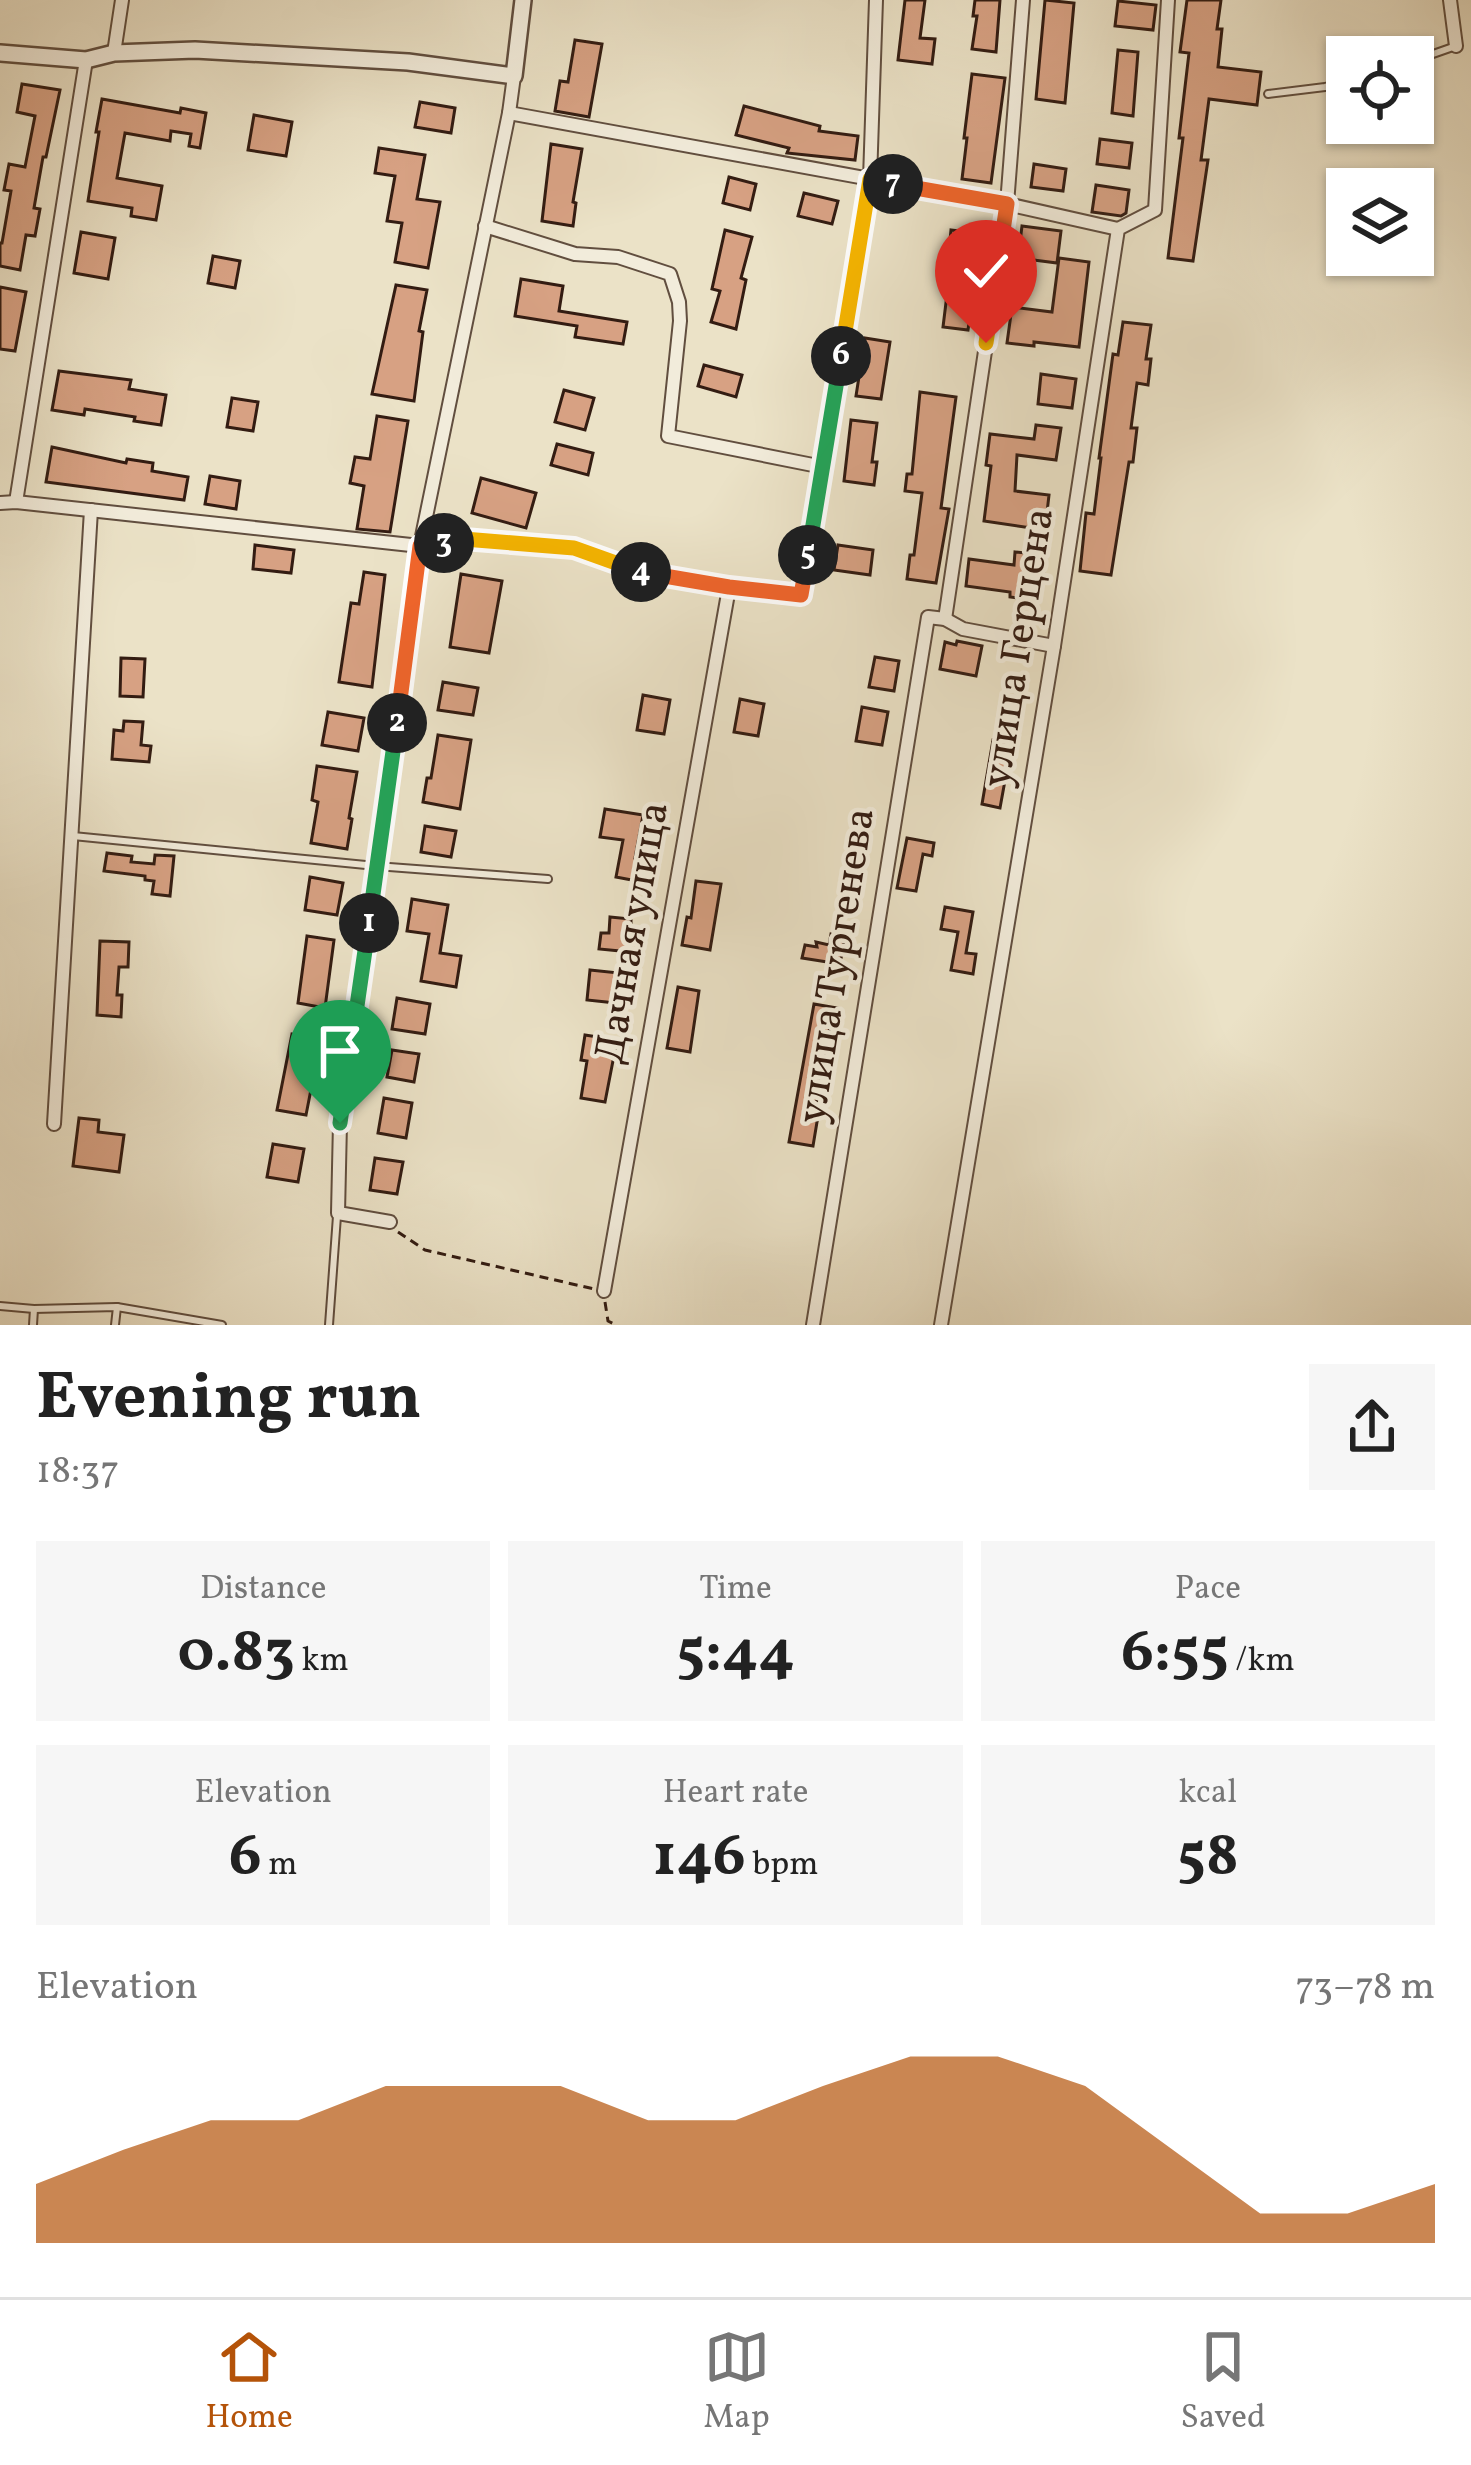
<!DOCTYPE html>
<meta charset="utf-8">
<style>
:root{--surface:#fff;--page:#f6f6f6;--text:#222;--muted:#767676;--line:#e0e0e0;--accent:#b45309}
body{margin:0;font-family:Vollkorn,serif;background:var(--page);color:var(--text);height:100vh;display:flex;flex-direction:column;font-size:45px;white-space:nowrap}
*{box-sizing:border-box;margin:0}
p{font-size:39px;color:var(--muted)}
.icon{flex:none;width:66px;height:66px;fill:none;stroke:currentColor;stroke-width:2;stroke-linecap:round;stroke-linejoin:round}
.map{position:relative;height:1325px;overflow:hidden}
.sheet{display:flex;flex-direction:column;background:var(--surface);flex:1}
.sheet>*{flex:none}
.buttons{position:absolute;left:1326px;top:36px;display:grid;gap:24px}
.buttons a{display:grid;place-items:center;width:108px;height:108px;border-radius:0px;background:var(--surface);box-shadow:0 3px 9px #0004;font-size:60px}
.pin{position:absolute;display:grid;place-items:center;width:102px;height:102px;color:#fff;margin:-123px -51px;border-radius:50% 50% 50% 0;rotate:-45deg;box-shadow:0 0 12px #0007}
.pin .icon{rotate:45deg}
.km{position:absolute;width:60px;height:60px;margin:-30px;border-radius:50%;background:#222;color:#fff;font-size:33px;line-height:60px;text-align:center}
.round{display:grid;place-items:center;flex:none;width:126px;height:126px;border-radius:0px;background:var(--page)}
.head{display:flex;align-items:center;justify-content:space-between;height:204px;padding:0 36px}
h1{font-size:66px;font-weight:700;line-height:90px}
.metrics{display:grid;grid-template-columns:repeat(3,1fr);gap:18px;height:204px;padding:12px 36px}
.metrics div{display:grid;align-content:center;border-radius:0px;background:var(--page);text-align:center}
.metrics b{font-size:60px;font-weight:700}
.metrics small{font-size:33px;font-weight:400}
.metrics p{font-size:33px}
.chart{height:336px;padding:24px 36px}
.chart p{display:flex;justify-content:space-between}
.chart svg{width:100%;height:216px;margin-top:12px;fill:var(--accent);opacity:.7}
.tab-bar{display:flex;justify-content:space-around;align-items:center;height:168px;border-top:3px solid var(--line);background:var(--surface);font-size:33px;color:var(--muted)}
.tab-bar a{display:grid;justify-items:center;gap:6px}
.tab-bar .selected{color:var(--accent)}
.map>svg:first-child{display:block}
.building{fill:#d7a183;stroke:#331c12;stroke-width:3}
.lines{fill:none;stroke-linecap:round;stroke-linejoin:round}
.service-casing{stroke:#614e3f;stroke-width:10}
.minor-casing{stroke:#614e3f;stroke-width:16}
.tertiary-casing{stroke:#614e3f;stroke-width:20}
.path{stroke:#331c12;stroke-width:3;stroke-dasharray:9 6;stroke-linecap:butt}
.service{stroke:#f2ecdb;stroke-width:6}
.minor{stroke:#f2ecdb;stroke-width:12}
.tertiary{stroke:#f2ecdb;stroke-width:15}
.split-1-casing{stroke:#fff;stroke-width:24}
.split-2-casing{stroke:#fff;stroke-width:24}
.split-3-casing{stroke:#fff;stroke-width:24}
.split-4-casing{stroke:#fff;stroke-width:24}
.split-5-casing{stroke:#fff;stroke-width:24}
.split-6-casing{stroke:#fff;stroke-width:24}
.split-7-casing{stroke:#fff;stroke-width:24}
.split-8-casing{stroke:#fff;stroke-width:24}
.split-9-casing{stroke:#fff;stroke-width:24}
.split-1{stroke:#22a559;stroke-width:15}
.split-2{stroke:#22a559;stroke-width:15}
.split-3{stroke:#f0652b;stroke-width:15}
.split-4{stroke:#f5b400;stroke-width:15}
.split-5{stroke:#f0652b;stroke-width:15}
.split-6{stroke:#22a559;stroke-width:15}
.split-7{stroke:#f5b400;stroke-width:15}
.split-8{stroke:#f0652b;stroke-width:15}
.split-9{stroke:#f5b400;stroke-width:15}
.labels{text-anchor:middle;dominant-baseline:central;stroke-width:9;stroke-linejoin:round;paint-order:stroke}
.street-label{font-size:42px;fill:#331c12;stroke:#f2ecdb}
</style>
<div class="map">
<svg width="1471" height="1325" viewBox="0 0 1471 1325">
<rect width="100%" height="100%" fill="#ebe2c7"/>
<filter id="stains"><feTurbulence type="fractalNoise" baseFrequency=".00167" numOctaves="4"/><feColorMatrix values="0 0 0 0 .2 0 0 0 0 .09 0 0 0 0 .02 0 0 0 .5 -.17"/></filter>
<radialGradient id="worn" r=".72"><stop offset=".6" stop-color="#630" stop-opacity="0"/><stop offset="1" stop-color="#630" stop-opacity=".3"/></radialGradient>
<g class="building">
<polygon points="905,0 925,0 920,38 935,39 932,64 898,60"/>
<polygon points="975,0 1000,0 996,52 972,49 977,16 973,16"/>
<polygon points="1045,0 1074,3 1065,103 1036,99"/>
<polygon points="1187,0 1221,0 1217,29 1222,29 1218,67 1261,72 1257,105 1209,99 1201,160 1208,160 1193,261 1168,258 1183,138 1179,138 1189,53 1180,52"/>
<polygon points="1118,1 1156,5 1153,30 1115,26"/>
<polygon points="575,40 602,44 589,117 555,111 560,81 568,82"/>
<polygon points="1118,50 1138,52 1133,116 1112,113"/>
<polygon points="972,74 1005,78 991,183 962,179 967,138 964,138"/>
<polygon points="22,84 60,90 46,157 43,157 34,208 40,209 35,236 26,235 20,270 0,266 0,243 2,243 11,191 4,190 9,164 25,167 35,116 17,112"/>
<polygon points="102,99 180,113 181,108 206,113 200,148 189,146 191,134 171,131 170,141 125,133 117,178 162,186 156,220 131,216 132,208 88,201 99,132 96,132"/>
<polygon points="420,102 455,108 451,133 415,127"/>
<polygon points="744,106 820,126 819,131 858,136 855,160 787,153 789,148 736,135"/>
<polygon points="254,115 292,122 286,156 248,150"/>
<polygon points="1100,139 1132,143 1129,168 1097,164"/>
<polygon points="551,144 582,149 573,202 576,203 573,226 542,221"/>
<polygon points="379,148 425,155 417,199 440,202 428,268 395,262 402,223 387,221 395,176 375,173"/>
<polygon points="1034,164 1066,169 1063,191 1031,187"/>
<polygon points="729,177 756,184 750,210 723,203"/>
<polygon points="1096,185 1129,190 1126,213 1121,216 1092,212"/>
<polygon points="804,193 838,201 832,224 798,216"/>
<polygon points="1022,226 1061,231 1057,263 1018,258"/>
<polygon points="725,230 752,237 741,278 746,280 736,329 711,322 720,291 712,289"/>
<polygon points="951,230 992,235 987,266 977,265 968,330 943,327 951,262 948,261"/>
<polygon points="81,232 115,238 108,279 74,273"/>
<polygon points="213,256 240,261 235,288 208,283"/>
<polygon points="1059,258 1089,262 1079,347 1034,342 1034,346 1007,343 1012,307 1052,312"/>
<polygon points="521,279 563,286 559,311 627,322 623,344 575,337 577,326 515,316"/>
<polygon points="396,285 427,290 419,331 423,332 414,401 372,394"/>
<polygon points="0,287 26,292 15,351 0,349"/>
<polygon points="1123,322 1151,325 1146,359 1151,359 1148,385 1137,383 1131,428 1137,428 1133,462 1129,462 1111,575 1080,571 1086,513 1094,514 1101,458 1099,458 1113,354 1118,355"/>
<polygon points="865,338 890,342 881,399 856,396"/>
<polygon points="704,365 742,375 736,397 698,386"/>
<polygon points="59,371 131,380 129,389 166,395 161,425 134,421 135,417 85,409 84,415 52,410"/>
<polygon points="1041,374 1076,379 1072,408 1038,404"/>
<polygon points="564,390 594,398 585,430 555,422"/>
<polygon points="920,392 956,397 941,508 949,509 936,583 907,579 910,555 914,555 922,493 905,491 907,474 912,474"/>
<polygon points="232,398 258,402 253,431 227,427"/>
<polygon points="377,416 408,421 390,532 357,529 364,486 350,483 355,457 370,459"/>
<polygon points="851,420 877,423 872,462 877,462 874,485 844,481"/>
<polygon points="1036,425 1061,428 1056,460 1017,455 1015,491 1049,495 1045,530 984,521 991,466 986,465 990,434 1034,439"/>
<polygon points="557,444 593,453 588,475 551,465"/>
<polygon points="52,447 126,463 127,459 153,463 152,471 188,477 184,500 46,482"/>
<polygon points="210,476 240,481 236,509 205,504"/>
<polygon points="481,478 536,493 526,528 472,513"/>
<polygon points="255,545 294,550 291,573 253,569"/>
<polygon points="838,545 873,550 870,575 834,570"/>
<polygon points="1015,552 1046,555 1040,601 1010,597 1010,592 966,586 969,559 1014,565"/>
<polygon points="364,572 385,575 372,687 339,682 351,603 359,604"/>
<polygon points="461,574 502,581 489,653 450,647"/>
<polygon points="957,641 982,646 976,676 940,669 945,642 956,645"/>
<polygon points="875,657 899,661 894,691 869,687"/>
<polygon points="121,658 145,659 143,697 120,696"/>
<polygon points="443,682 478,688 473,715 438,710"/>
<polygon points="643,695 670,700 664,734 637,730"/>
<polygon points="740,699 764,704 758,736 734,732"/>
<polygon points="862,707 888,712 882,745 856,741"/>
<polygon points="328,712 364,718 358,751 322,745"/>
<polygon points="124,721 143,722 141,745 151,746 149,762 112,759 114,730 123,731"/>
<polygon points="438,735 471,740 460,809 423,802 427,778 431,778"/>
<polygon points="993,740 1016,744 1012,764 1008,764 1000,808 982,804"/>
<polygon points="317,766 357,772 349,818 352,819 347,849 311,843 318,802 312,800"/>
<polygon points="605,809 643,815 635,858 641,859 637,881 616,877 623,840 600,837"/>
<polygon points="425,826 456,831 451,857 421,852"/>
<polygon points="907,838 934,843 932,856 923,854 916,891 897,888"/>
<polygon points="107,853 132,856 131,862 154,864 155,855 174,856 170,896 152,894 154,881 145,880 145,876 104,871"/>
<polygon points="310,877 343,883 337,915 305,910"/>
<polygon points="696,881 721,884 710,950 682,945 687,917 691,918"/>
<polygon points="412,899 448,905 440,953 461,956 456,987 421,981 429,934 407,931"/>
<polygon points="945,907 973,912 966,953 976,954 973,974 951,970 958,932 941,929"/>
<polygon points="610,917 631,919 631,952 599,949 601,933 609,933"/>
<polygon points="831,934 845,936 840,964 802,958 805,945 817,947 816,942 829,945"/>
<polygon points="307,936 334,940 325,1008 298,1003"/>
<polygon points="100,941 129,942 128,967 119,967 117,995 122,995 121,1017 97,1015"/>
<polygon points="590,970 619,973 616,1003 587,1000"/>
<polygon points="678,987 699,991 690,1052 667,1048"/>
<polygon points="397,998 430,1004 425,1034 392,1029"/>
<polygon points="814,1004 837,1008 834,1027 830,1026 823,1064 814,1116 818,1116 813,1146 789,1142"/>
<polygon points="292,1034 321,1038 306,1115 277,1110"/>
<polygon points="585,1035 617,1040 605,1102 581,1098 587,1061 581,1060"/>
<polygon points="392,1050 419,1054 414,1082 387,1077"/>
<polygon points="384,1098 412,1103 406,1138 378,1133"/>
<polygon points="79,1118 99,1120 98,1132 124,1135 119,1172 73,1166"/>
<polygon points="273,1144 304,1149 298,1182 267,1177"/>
<polygon points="375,1158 403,1162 397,1194 370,1190"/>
</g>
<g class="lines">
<g class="service-casing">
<g id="service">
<polyline points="1413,61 1453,47"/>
<polyline points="1268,94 1325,87 1347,81"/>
<polyline points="73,836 376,866 548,879"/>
<polyline points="0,1306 34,1309 117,1307 222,1325"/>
<polyline points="33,1325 34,1309"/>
<polyline points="115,1325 117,1307"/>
<polyline points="329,1325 337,1216"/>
</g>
</g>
<g class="minor-casing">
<g id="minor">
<polyline points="1450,0 1456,46"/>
<polyline points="114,53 122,0"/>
<polyline points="509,113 1007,204 1118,229"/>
<polyline points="485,226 575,254 618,257 670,274 679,302 680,321 668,436 823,467"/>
<polyline points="16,502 86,60"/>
<polyline points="0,503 16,502 420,546 464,539 575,548 652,575 729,588 801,595 870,179 876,0"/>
<polyline points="945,619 1007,204 1023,0"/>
<polyline points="54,1124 91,510"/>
<polyline points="390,1222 338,1213 340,1123 420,546 509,113 514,76"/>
<polyline points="604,1291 729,588"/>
<polyline points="813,1325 928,617 945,619 963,629 1054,646"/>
<polyline points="941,1325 1054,646 1118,229 1155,210 1168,0"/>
</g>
</g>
<g class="tertiary-casing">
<polyline id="tertiary" points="0,53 86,60 114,53 195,50 408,62 514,76 523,0"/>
</g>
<g class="path">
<polyline points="398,1232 425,1250 594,1289"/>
<polyline points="605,1302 608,1321 616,1325"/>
</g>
<use href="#service" class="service"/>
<use href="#minor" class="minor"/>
<use href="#tertiary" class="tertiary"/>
</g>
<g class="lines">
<g class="split-1-casing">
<polyline id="split-1" points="340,1123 369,923"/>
</g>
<g class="split-2-casing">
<polyline id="split-2" points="369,923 397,723"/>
</g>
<g class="split-3-casing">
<polyline id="split-3" points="397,723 420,546 444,543"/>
</g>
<g class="split-4-casing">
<polyline id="split-4" points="444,543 464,539 574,548 641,572"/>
</g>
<g class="split-5-casing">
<polyline id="split-5" points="641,572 729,587 801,595 808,555"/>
</g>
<g class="split-6-casing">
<polyline id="split-6" points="808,555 841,356"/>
</g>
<g class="split-7-casing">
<polyline id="split-7" points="841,356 870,179 893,184"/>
</g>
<g class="split-8-casing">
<polyline id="split-8" points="893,184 1007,204 994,290"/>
</g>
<g class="split-9-casing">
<polyline id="split-9" points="986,343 994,290"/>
</g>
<use href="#split-1" class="split-1"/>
<use href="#split-2" class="split-2"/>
<use href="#split-3" class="split-3"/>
<use href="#split-4" class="split-4"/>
<use href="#split-5" class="split-5"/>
<use href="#split-6" class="split-6"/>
<use href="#split-7" class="split-7"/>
<use href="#split-8" class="split-8"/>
<use href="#split-9" class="split-9"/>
</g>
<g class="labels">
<g class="street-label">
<text transform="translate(1020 648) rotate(-81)">улица Герцена</text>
<text transform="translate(634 933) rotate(-80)">Дачная улица</text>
<text transform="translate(838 966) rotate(-81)">улица Тургенева</text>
</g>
</g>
<rect width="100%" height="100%" filter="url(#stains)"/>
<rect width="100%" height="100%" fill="url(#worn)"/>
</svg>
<div class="buttons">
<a><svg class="icon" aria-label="locate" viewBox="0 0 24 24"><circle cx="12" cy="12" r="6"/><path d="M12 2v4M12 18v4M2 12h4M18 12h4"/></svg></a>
<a><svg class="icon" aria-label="layers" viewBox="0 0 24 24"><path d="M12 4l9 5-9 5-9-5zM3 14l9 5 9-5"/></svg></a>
</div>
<div class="pin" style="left:340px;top:1123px;background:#1e9e55"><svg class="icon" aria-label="arrive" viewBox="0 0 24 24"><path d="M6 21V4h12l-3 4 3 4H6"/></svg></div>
<div class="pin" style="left:986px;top:343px;background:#d93025"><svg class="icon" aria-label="check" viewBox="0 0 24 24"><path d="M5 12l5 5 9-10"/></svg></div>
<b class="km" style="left:369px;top:923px">1</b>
<b class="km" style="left:397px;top:723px">2</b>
<b class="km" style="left:444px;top:543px">3</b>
<b class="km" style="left:641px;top:572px">4</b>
<b class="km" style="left:808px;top:555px">5</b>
<b class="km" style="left:841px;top:356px">6</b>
<b class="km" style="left:893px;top:184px">7</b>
</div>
<section class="sheet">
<div class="head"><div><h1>Evening run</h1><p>18:37</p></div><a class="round"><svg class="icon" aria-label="share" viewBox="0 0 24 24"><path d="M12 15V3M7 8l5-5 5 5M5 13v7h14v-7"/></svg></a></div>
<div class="metrics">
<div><p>Distance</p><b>0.83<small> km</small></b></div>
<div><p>Time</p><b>5:44</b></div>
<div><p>Pace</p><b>6:55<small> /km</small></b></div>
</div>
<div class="metrics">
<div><p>Elevation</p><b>6<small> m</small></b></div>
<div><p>Heart rate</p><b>146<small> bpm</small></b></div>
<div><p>kcal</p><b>58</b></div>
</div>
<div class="chart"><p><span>Elevation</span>73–78 m</p>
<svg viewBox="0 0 160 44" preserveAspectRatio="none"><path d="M0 44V32L10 25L20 19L30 19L40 12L50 12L60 12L70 19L80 19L90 12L100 6L110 6L120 12L130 25L140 38L150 38L160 32V44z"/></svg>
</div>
</section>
<nav class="tab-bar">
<a class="selected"><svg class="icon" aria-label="home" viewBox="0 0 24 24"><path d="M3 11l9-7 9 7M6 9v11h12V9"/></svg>Home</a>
<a><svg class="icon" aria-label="map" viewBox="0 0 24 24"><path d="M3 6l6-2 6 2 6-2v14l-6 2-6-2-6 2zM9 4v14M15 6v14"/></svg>Map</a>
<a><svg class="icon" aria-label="saved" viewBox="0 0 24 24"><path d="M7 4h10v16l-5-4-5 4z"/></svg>Saved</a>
</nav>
